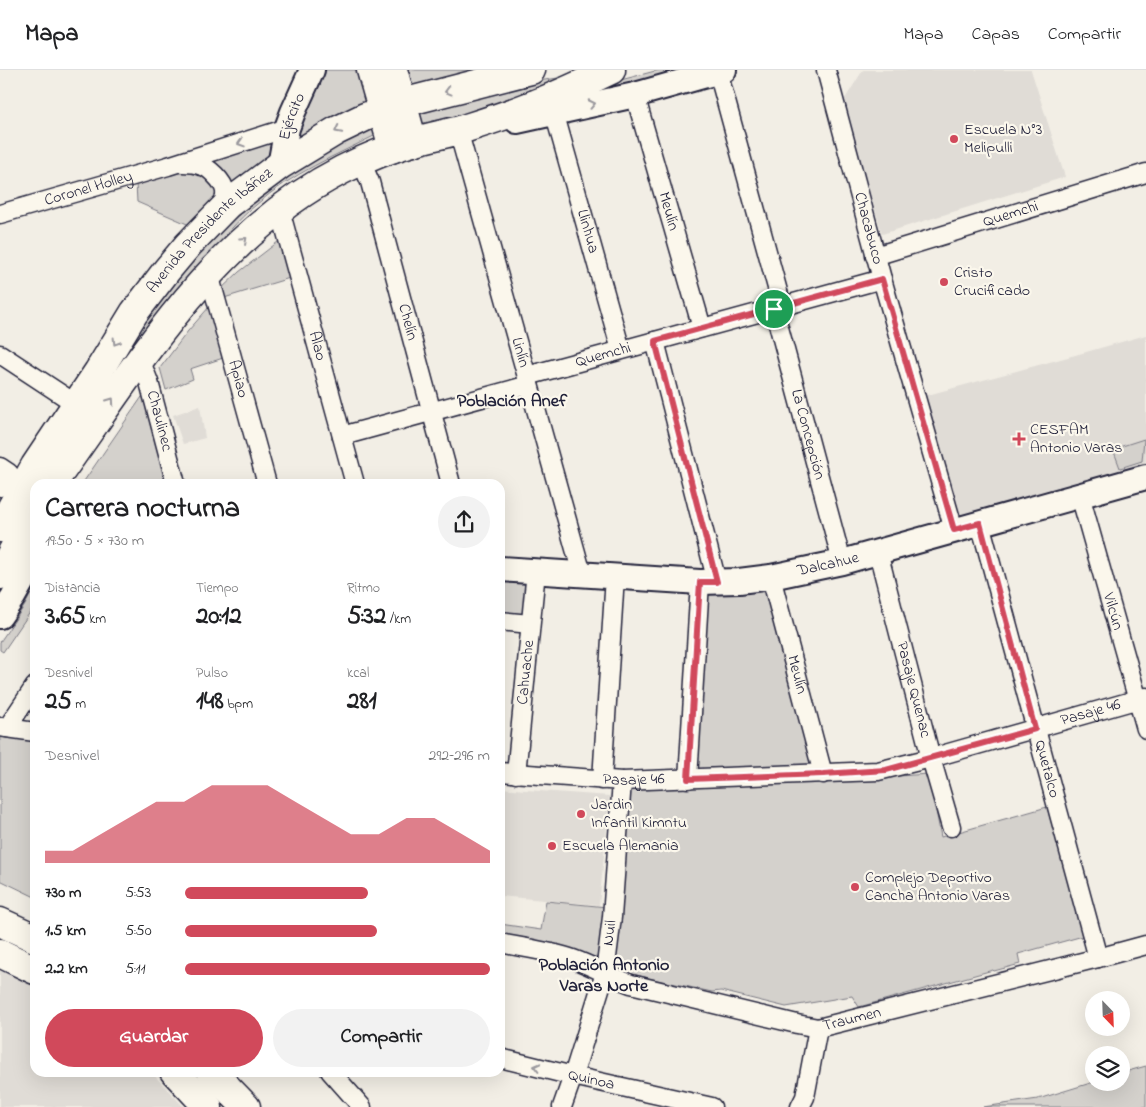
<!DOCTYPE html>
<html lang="es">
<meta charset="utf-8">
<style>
:root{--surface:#fff;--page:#f2f2f2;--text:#202124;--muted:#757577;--line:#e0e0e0;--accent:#d1495b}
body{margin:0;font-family:"Indie Flower",sans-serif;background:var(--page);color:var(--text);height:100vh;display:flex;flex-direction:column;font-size:19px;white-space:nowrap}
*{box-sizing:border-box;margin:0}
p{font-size:16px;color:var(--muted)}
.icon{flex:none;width:28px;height:28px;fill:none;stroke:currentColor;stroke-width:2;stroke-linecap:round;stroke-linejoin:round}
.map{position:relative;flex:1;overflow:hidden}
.sheet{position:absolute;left:30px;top:409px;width:475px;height:598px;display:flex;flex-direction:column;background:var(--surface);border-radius:15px;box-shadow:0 5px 20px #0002}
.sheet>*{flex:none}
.needle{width:32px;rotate:157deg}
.buttons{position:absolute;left:1085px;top:921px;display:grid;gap:10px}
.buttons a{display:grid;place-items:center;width:45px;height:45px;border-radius:50%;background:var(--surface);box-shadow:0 5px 20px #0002;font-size:25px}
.pin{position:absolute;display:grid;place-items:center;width:42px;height:42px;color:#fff;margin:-21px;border:2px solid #fff;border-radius:50%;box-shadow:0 1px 5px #0007}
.round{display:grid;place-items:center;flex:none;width:52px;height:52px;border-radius:26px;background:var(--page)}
.headline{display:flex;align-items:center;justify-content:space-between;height:85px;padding:0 15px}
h1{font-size:28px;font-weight:700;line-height:38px}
.figures{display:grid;grid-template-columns:repeat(3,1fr);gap:8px;height:85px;padding:5px 15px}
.figures div{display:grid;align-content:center}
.figures b{font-size:25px;font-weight:700}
.figures small{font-size:14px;font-weight:400}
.figures p{font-size:14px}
.chart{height:140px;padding:10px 15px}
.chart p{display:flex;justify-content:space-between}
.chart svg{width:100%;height:90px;margin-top:5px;fill:var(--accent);opacity:.7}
.cta{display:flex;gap:10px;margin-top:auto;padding:10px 15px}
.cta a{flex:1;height:58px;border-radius:30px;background:var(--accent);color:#fff;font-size:20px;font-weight:700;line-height:58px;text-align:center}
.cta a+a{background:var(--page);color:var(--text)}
ul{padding:0 15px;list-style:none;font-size:16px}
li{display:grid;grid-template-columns:80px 60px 1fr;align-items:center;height:38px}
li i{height:12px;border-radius:6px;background:var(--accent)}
header{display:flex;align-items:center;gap:30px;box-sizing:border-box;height:70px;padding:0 25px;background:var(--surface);border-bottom:1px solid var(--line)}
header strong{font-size:24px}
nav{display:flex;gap:28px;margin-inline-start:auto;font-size:18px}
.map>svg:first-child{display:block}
.built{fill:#e0dcd6}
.green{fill:#d4d1cc;stroke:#7b7a84}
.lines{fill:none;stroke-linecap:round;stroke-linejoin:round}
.street-casing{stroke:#22223b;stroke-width:21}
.secondary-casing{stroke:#22223b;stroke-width:28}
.primary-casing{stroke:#22223b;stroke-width:31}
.street{stroke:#fbf7ec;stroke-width:18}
.secondary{stroke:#fbf7ec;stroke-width:24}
.primary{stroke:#fbf7ec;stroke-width:28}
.oneway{stroke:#99979c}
.route-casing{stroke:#fff;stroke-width:10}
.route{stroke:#d1495b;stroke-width:6}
.poi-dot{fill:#d1495b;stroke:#fbf7ec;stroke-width:2}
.labels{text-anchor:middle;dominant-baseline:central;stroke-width:4.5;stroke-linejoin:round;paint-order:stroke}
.street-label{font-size:16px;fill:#22223b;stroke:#fbf7ec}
.poi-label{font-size:16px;fill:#22223b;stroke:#fbf7ec;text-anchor:start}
.neighbourhood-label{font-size:18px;font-weight:bold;fill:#22223b;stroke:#fbf7ec}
</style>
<header>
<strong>Mapa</strong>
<nav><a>Mapa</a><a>Capas</a><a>Compartir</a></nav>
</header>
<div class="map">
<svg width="1146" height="1037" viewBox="0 0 1146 1037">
<rect width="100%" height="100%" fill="#f2eee5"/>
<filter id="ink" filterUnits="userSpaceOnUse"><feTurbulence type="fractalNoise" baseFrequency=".02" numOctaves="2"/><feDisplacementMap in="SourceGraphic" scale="10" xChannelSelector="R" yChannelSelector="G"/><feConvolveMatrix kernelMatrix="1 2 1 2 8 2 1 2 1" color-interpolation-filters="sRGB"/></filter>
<g filter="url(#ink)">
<g class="built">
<polygon points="863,0 1031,0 1065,107 882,164 843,32"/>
<polygon points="1146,265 1146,402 961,451 924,326 1079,284"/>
<polygon points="200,336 205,368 183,374 173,345"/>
<polygon points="500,718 610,726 599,835 500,826"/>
<polygon points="0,901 20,908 35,916 35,1001 150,1001 184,1037 0,1037"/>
</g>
<g class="green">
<polygon points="324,0 359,0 371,29 299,72 293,65"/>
<polygon points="404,0 489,0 411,22"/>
<polygon points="659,0 703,0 572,28 617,11"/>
<polygon points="577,5 432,60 410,50 417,43 532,12"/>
<path d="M375 58 378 64C336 85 291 104 256 135 237 150 222 170 207 188L37 414 145 252 165 224 202 178 251 134 291 104 323 84Z"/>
<polygon points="273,69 272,89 233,120 207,89"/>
<polygon points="191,97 200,100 221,121 194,157 137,132 136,113"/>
<polygon points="283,168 293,207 224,228 220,220 239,202"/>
<polygon points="210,236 226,287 190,299 193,309 166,320 160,298 188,261"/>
<polygon points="146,321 171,414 82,414"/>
<polygon points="1144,369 1142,391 1120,398 1113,379"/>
<polygon points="500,503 532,505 528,551 500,549"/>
<polygon points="767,513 816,698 692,703 705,516"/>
<polygon points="35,516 35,535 3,582 0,580 0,572 25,535"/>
<polygon points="7,664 35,668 35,827 0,810 0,667"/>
<polygon points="929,704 941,767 1047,737 1083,866 1018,884 1020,894 994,901 993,900 859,937 852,926 786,937 721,921 712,922 626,903 500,866 500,854 541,860 546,831 617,838 627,721 632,717 683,718 771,711 776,714"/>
<polygon points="1146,996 1146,1037 983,1037 1038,1029 1094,1012 1121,1012 1121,1003"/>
</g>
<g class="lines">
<g class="street-casing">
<g id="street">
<path id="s1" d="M826 0 882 209 954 460"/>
<polyline points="718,2 782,236"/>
<path id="s2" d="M635 25 702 258"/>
<path id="s3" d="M554 42 621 280"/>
<path id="s4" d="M458 60 582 504"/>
<path id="s5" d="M361 91 370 112 451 414"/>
<path d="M182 93C188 93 195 93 202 96 207 97 211 101 215 105 227 117 228 125 220 140"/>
<path id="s6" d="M280 140 355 414"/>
<path id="s7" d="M0 144 168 96 287 58"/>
<path id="s8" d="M875 186 1146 103"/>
<path id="s9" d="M209 204 267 414"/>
<path id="s10" d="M774 239 842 492"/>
<polyline points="655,271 717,512"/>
<polyline points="0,284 76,334"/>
<path id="s11" d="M140 289 149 312 176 414"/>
<path id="s12" d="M527 306 882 209"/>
<polyline points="342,366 529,315"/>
<polyline points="0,397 9,403 0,417"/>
<path id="s13" d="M1080 425 1146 659"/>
<path id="s14" d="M980 453 1098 888"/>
<path id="s15" d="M878 482 931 688 951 757"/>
<path id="s16" d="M771 507 823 704"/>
<polyline points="500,551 530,554"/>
<polyline points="0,657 35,662"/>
<polyline points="7,658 35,616"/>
<path id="s17" d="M500 702 622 711 878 701 931 688 1146 627"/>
<path id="s18" d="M516 704 536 501"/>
<polyline points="688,709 700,512"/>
<polyline points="602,710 615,506"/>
<path id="s19" d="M500 873C524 878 550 881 573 889 593 896 611 907 631 914L797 954 818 958 1098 888 1146 875"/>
<path id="s20" d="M500 988 573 1006 712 1037"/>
<polyline points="330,1001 362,1037"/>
<path id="s21" d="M562 1037 573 1006 605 903 612 847 622 711"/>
<polyline points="800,1037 805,1027 818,958"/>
</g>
</g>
<g class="secondary-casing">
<g id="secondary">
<polyline points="517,51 635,25 724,0"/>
<path id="s22" d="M280 95 287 58 293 42 312 0"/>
<path id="s23" d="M500 499 700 512 739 511 771 507 842 492 1146 407"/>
<polyline points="0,546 13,527 35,488"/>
</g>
</g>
<g class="primary-casing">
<g id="primary">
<polyline points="371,0 393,78"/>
<polyline points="393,0 413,72"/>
<path d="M52 414C135 299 211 167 342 100 364 89 388 79 412 72 428 67 444 64 460 60 485 52 511 44 535 34 561 24 586 12 611 0"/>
<path id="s24" d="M0 458 35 396 98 302 134 243 167 200 188 175 228 134 280 95 336 61 365 47 402 33 531 0"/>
<polyline points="0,505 35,439"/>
<polyline points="0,852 35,868"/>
<polyline points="0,883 35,900"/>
<polyline points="174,1001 208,1037"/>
<polyline points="211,1001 246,1037"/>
</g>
</g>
<use href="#street" class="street"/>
<use href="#secondary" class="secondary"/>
<use href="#primary" class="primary"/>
</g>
<defs><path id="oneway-chevron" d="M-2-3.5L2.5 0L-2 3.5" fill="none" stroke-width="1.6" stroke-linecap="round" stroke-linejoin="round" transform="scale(1.25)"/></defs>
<g class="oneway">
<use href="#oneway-chevron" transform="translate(448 21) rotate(165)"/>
<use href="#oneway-chevron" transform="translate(592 34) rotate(-12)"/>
<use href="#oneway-chevron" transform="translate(338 60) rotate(153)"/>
<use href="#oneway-chevron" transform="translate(241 73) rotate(162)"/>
<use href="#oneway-chevron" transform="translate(244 170) rotate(-42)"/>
<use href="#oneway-chevron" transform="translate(116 272) rotate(122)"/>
<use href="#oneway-chevron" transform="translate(111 331) rotate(-55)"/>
<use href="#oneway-chevron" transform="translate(537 997) rotate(-166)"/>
</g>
</g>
<g class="lines" filter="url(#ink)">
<g class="route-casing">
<polygon id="route" points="882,209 954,460 980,453 1035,659 886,700 823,704 688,709 700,512 717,512 655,271"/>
</g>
<use href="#route" class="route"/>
</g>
<g class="poi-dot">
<circle cx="954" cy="69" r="5"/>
<circle cx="944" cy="212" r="5"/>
<path d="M1016.5 361.5h5v5h5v5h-5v5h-5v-5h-5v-5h5z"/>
<circle cx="581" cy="744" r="5"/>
<circle cx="552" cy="776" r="5"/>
<circle cx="855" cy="817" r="5"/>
</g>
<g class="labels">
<g class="street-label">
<text stroke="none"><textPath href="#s22" startOffset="50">Ejército</textPath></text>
<text stroke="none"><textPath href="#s7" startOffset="92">Coronel Holley</textPath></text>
<text stroke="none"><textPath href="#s2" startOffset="121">Meulín</textPath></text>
<text stroke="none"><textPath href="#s8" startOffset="142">Quemchi</textPath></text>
<text stroke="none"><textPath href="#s1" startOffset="164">Chacabuco</textPath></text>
<text stroke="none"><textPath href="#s3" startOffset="124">Llinhua</textPath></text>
<text stroke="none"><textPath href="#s24" startOffset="366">Avenida Presidente Ibáñez</textPath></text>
<text stroke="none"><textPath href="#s5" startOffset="168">Chelín</textPath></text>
<text stroke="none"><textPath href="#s6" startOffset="141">Alao</textPath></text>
<text stroke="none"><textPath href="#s4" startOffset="231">Linlín</textPath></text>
<text stroke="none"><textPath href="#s12" startOffset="79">Quemchi</textPath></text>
<text stroke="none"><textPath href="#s9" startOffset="109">Apiao</textPath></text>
<text stroke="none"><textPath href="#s11" startOffset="65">Chaulinec</textPath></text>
<text stroke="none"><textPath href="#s10" startOffset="130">La Concepción</textPath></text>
<text stroke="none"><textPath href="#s23" startOffset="330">Dalcahue</textPath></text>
<text stroke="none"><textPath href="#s13" startOffset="121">Vilcún</textPath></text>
<text stroke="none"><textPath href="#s18" startOffset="102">Cahuache</textPath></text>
<text stroke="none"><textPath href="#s16" startOffset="101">Meulín</textPath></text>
<text stroke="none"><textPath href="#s15" startOffset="142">Pasaje Quenac</textPath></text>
<text stroke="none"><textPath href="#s17" startOffset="599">Pasaje 46</textPath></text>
<text stroke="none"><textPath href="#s14" startOffset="255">Quetalco</textPath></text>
<text stroke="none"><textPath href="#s17" startOffset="134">Pasaje 46</textPath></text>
<text stroke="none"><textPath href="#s21" startOffset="181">Nuil</textPath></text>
<text stroke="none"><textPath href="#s19" startOffset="365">Traumen</textPath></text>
<text stroke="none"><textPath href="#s20" startOffset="94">Quinoa</textPath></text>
</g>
<g class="poi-label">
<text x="964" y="60">Escuela N°3<tspan x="964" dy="18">Melipulli</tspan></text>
<text x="954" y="203">Cristo<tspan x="954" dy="18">Crucificado</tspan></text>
<text x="1030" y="360">CESFAM<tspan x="1030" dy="18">Antonio Varas</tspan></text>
<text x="591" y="735">Jardin<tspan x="591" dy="18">Infantil Kimntu</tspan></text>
<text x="562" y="776">Escuela Alemania</text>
<text x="865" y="808">Complejo Deportivo<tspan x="865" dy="18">Cancha Antonio Varas</tspan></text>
</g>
<g class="neighbourhood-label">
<text x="512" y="332">Población Anef</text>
<text x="604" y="896">Población Antonio<tspan x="604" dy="21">Varas Norte</tspan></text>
</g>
</g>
</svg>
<div class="buttons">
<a><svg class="needle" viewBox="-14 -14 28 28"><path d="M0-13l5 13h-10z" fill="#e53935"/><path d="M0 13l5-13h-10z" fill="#757577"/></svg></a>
<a><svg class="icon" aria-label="layers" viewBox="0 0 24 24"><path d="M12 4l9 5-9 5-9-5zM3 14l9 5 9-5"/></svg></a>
</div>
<div class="pin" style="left:774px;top:239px;background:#1e9e55"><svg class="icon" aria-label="arrive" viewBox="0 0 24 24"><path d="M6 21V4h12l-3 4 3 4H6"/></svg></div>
<section class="sheet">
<div class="headline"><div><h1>Carrera nocturna</h1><p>19:50 · 5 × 730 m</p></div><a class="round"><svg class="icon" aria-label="share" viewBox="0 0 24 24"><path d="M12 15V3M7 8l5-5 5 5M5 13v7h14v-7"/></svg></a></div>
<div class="figures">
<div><p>Distancia</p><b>3.65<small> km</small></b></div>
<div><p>Tiempo</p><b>20:12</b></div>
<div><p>Ritmo</p><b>5:32<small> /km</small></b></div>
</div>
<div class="figures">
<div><p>Desnivel</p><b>25<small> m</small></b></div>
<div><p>Pulso</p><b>148<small> bpm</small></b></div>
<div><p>kcal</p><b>281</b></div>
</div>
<div class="chart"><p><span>Desnivel</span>292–296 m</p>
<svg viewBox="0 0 160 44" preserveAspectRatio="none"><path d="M0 44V38L10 38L20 30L30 22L40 14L50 14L60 6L70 6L80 6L90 14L100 22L110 30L120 30L130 22L140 22L150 30L160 38V44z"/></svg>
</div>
<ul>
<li><b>730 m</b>5:53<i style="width:60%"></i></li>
<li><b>1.5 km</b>5:50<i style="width:63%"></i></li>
<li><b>2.2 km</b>5:11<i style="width:100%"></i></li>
</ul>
<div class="cta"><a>Guardar</a><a>Compartir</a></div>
</section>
</div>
